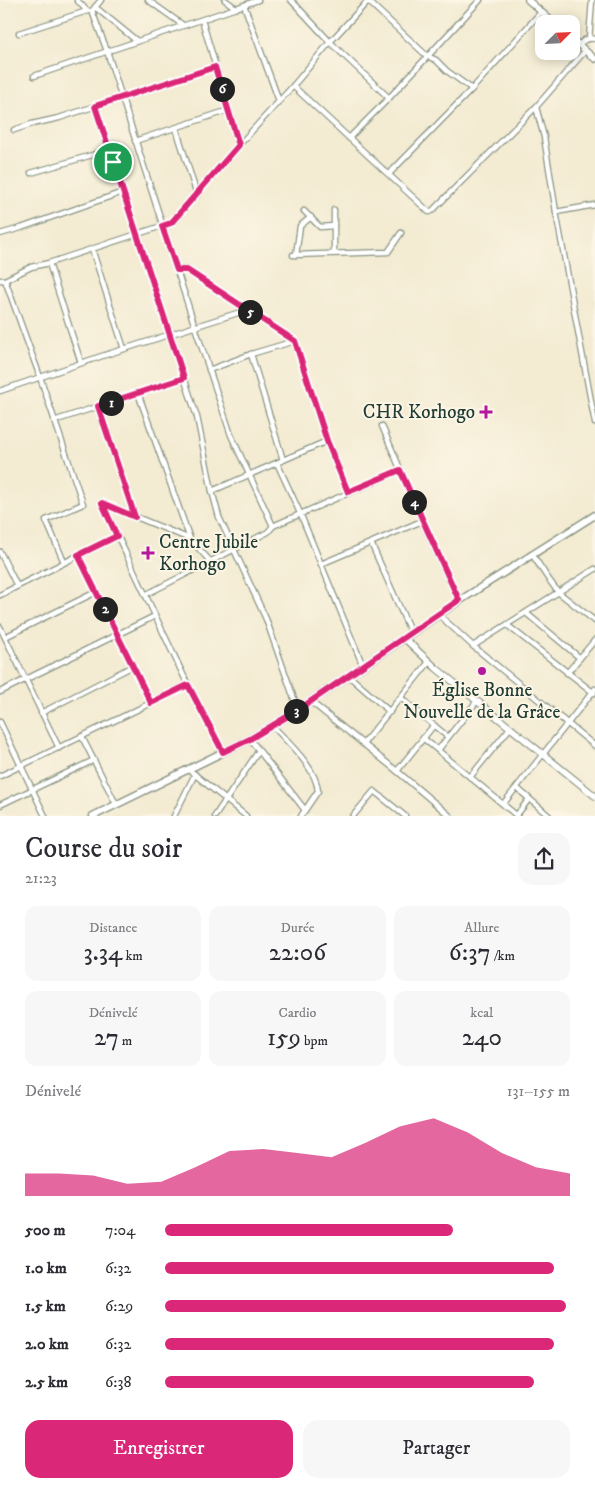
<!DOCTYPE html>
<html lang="fr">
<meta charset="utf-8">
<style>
:root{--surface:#fff;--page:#f7f7f7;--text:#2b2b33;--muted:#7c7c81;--accent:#db2777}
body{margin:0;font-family:"IM FELL DW Pica",serif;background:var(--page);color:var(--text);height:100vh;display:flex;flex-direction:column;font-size:19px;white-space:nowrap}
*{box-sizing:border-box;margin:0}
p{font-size:16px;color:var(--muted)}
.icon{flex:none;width:28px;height:28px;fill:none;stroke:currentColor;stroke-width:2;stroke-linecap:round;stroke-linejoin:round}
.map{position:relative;height:816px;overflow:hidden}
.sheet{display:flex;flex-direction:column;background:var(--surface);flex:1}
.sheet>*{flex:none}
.needle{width:32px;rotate:66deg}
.tools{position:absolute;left:535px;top:15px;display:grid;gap:10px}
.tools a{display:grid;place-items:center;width:45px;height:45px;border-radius:10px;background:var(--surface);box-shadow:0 2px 12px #0003;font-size:25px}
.pin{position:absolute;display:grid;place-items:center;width:42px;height:42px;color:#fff;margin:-21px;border:2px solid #fff;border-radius:50%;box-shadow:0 1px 5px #0007}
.km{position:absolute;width:25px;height:25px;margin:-12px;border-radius:50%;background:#222;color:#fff;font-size:14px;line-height:25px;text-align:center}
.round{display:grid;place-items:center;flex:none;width:52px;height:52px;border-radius:15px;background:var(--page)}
.headline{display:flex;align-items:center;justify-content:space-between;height:85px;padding:0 25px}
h1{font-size:28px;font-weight:600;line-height:38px}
.figures{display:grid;grid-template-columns:repeat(3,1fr);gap:8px;height:85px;padding:5px 25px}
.figures div{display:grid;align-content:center;border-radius:12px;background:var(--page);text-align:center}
.figures b{font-size:25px;font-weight:600}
.figures small{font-size:14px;font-weight:400}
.figures p{font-size:14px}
.chart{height:140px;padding:10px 25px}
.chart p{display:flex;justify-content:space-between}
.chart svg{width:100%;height:90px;margin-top:5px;fill:var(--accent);opacity:.7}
.cta{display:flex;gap:10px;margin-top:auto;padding:10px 25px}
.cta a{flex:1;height:58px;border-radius:15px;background:var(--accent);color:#fff;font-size:20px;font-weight:600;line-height:58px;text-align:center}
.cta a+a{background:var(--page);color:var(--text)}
ul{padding:0 25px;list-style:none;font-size:16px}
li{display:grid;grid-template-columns:80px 60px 1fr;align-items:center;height:38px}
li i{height:12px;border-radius:6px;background:var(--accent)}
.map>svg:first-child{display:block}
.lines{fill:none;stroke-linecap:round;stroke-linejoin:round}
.street-casing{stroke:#899483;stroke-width:7}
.secondary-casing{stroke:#899483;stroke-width:8}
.primary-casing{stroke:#899483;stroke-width:9}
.street{stroke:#fff;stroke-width:4.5}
.secondary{stroke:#fff;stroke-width:5.5}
.primary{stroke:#fff;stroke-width:6}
.route-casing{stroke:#fff;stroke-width:10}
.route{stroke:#db2777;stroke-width:6}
.poi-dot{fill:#b5179e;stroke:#fcf5e5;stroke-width:2}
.labels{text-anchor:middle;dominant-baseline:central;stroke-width:4;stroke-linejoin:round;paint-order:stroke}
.poi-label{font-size:19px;fill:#1f3d34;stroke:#fcf5e5;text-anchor:end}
</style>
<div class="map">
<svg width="595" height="816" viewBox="0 0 595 816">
<rect width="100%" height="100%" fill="#fcf5e5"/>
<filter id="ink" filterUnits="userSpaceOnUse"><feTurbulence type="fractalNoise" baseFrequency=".02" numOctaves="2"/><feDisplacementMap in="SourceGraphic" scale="10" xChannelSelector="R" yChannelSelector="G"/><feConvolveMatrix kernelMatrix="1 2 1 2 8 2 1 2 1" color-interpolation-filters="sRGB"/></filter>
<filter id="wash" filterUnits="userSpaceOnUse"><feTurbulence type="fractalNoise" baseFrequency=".0096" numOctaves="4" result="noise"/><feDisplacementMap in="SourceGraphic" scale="20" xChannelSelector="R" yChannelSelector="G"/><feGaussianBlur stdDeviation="1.12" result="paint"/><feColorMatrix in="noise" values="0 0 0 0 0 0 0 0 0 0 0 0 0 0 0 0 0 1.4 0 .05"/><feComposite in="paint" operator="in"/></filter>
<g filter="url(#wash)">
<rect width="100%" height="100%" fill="#f3ebd2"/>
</g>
<g filter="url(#ink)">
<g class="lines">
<g class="street-casing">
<g id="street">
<polyline points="77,0 87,11"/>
<polyline points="148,0 183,25"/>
<polyline points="225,0 236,8"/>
<polyline points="291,0 330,42 389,98"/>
<polyline points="367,0 427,56 436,60 447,71 472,89"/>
<polyline points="244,5 279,101"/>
<polyline points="95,7 137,41"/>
<polyline points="92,11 107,51 195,327 231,435 273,526"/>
<polyline points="202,20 239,145"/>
<polyline points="19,33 87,11 92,11 101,0"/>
<polyline points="589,39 592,0"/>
<path d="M579 45C583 40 588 37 595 39"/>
<polyline points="585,51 536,107 544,137 556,212 595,423"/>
<polyline points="34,76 236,8 258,0"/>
<polyline points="293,86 429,212 432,211 536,107"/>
<polyline points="95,106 197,417 212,491 219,517 266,619 298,710"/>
<polyline points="176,128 197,195"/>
<polyline points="14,130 32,124 59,118 215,67"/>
<polyline points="349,138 389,98 480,0"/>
<polyline points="135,141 229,110"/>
<polyline points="31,173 109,150"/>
<polyline points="389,174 472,89 541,12"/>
<polyline points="334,210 334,253"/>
<polyline points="304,211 320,227 334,226"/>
<polyline points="556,212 595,205"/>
<polyline points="0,234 21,228 123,192"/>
<polyline points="92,249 124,349"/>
<polyline points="293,255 388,252 401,233"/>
<polyline points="296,255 300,226 311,217"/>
<polyline points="49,263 81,363"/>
<polyline points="177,270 187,270 295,341 327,441 348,492"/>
<polyline points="0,280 5,280 31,267 49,263 171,223 239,145 293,86 330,42 368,1"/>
<polyline points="5,280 40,377 83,504 46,520 64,562"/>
<polyline points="251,354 283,460"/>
<polyline points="209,370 251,354 295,341"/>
<polyline points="0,391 102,356 247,310"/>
<polyline points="138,393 190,539 210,561"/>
<polyline points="98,407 135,517"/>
<polyline points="54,421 184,378"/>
<polyline points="382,426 422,521 459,601"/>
<polyline points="277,463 300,513 363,666"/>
<polyline points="212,491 327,441"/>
<polyline points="102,503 188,685 223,752"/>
<polyline points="102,503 190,539"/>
<polyline points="371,543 411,633"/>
<polyline points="0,552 17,586"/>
<polyline points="532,554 547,577 558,592 595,621"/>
<polyline points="78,555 151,703"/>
<polyline points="321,564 422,521"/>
<polyline points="0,595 117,536"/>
<polyline points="145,595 268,532 273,526 401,470"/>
<polyline points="526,613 580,658"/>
<polyline points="439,615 473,646 595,746"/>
<polyline points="507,625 594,693"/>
<polyline points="0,627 59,748"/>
<polyline points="5,637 96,592"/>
<polyline points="473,646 595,569"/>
<polyline points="567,673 595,640"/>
<polyline points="349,676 390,712"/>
<polyline points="0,692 155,616"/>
<polyline points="401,698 448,737"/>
<polyline points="310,701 397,771 450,816"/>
<polyline points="41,713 133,666"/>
<polyline points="0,722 45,816"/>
<path d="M272 725C288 743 316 767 318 791L301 816"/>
<polyline points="82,737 116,804"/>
<polyline points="423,738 516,815"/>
<polyline points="250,739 305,810"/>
<polyline points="363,744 429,662"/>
<polyline points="438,750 477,701"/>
<polyline points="188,769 246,816"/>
<polyline points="397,771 434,725"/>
<polyline points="0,776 188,685"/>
<polyline points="470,777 510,728"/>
<polyline points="517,788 549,816"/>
<polyline points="504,803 595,689"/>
<polyline points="0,805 94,760"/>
<polyline points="174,816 195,774"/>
<polyline points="215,816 258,752"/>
<polyline points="353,816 374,791 405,816"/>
<polyline points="516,816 529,799"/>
</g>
</g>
<g class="secondary-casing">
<g id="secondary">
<polyline points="528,0 555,24"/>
<polyline points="571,38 595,59"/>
<polyline points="404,638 436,668 595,796"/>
</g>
</g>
<g class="primary-casing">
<polyline id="primary" points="93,816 250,739 298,710 459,601 595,515"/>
</g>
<use href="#street" class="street"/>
<use href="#secondary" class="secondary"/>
<use href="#primary" class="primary"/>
</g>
</g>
<g class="lines" filter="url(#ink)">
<g class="route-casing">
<polygon id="route" points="215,67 239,145 171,223 162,226 177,270 187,270 295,341 327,441 348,492 400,470 459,600 298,710 250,739 223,752 188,685 151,703 78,555 117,536 102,503 135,517 98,406 184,378 95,106"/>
</g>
<use href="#route" class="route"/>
</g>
<g class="poi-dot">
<path d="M483.5 404.5h5v5h5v5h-5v5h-5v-5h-5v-5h5z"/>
<path d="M145.5 545.5h5v5h5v5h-5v5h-5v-5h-5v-5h5z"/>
<circle cx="482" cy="671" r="5"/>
</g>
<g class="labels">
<g class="poi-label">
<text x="475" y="412">CHR Korhogo</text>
<text x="159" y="542" text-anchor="start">Centre Jubile<tspan x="159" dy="22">Korhogo</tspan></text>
<text x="482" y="690" text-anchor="middle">Église Bonne<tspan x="482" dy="22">Nouvelle de la Grâce</tspan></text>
</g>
</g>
</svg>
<div class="tools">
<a><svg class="needle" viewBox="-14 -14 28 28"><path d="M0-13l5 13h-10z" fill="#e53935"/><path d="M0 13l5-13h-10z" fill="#7c7c81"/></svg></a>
</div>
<div class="pin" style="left:113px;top:162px;background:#1e9e55"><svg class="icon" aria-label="arrive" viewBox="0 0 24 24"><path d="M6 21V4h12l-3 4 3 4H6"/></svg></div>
<b class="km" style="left:111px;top:403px">1</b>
<b class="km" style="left:105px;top:609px">2</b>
<b class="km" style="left:296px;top:711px">3</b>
<b class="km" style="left:414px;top:502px">4</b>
<b class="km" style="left:250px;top:312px">5</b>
<b class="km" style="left:222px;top:89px">6</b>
</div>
<section class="sheet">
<div class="headline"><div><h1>Course du soir</h1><p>21:23</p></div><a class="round"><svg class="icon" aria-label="share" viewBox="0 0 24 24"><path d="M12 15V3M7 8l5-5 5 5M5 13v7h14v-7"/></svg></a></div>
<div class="figures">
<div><p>Distance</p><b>3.34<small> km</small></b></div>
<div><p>Durée</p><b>22:06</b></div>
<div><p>Allure</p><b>6:37<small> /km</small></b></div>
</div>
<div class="figures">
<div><p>Dénivelé</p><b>27<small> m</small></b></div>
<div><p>Cardio</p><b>159<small> bpm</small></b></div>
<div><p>kcal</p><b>240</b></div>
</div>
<div class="chart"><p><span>Dénivelé</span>131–155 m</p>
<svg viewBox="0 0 160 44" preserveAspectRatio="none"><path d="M0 44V33L10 33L20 34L30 38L40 37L50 30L60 22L70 21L80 23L90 25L100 18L110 10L120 6L130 13L140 23L150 30L160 33V44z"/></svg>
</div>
<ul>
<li><b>500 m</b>7:04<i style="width:71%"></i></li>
<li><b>1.0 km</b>6:32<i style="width:96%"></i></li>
<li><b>1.5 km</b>6:29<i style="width:99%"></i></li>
<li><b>2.0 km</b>6:32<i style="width:96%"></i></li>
<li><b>2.5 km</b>6:38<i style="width:91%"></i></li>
</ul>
<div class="cta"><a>Enregistrer</a><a>Partager</a></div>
</section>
